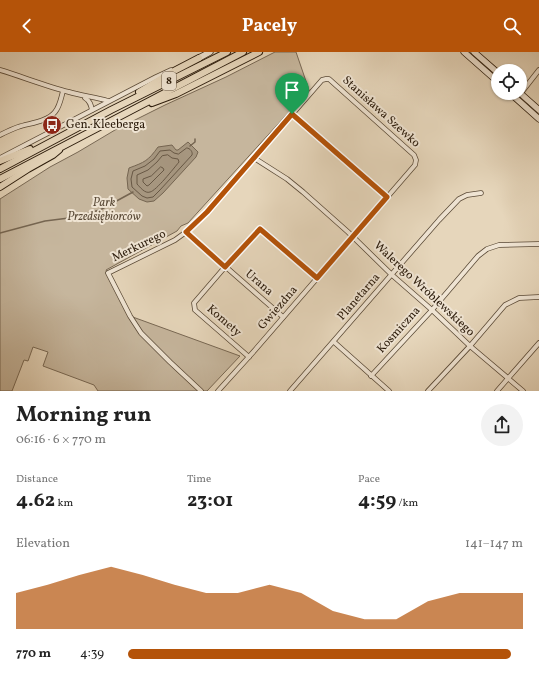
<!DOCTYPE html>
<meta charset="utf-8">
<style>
:root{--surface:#fff;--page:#f2f2f2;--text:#222;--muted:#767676;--accent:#b45309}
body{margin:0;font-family:Vollkorn,serif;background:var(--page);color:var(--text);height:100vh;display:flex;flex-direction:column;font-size:15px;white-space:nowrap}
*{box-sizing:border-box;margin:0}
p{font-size:13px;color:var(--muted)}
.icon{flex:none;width:22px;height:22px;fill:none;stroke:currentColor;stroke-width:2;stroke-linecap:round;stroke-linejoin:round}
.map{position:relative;height:339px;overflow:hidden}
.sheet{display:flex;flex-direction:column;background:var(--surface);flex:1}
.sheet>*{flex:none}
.controls{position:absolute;left:491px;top:12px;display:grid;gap:8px}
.controls a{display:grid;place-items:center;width:36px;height:36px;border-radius:50%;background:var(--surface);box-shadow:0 1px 3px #0004;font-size:20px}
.pin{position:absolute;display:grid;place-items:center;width:34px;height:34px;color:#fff;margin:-41px -17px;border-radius:50% 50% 50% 0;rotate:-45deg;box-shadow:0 0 4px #0007}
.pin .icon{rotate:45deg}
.round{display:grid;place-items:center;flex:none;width:42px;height:42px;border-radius:21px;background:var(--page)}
.overview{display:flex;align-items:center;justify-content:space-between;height:68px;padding:0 16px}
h1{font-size:22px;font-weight:700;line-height:30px}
.figures{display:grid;grid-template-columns:repeat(3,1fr);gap:6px;height:68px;padding:4px 16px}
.figures div{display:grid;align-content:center}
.figures b{font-size:20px;font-weight:700}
.figures small{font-size:11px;font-weight:400}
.figures p{font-size:11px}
.chart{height:112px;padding:8px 16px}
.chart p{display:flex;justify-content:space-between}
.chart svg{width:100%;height:72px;margin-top:4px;fill:var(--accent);opacity:.7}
ul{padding:0 16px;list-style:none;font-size:13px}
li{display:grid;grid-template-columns:64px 48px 1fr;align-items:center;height:30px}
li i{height:10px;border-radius:5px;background:var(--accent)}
header{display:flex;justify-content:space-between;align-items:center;height:52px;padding:0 16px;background:var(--accent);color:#fff;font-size:18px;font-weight:700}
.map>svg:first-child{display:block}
.green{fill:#c6b69d;stroke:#786854}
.water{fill:#a6967f;stroke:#756551}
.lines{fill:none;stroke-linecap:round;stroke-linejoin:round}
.shore{stroke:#685845;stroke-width:1}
.stream{stroke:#756551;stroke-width:1.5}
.minor-casing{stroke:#5a4a37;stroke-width:5.5}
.secondary-casing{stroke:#2b1b0b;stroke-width:7}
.trunk-casing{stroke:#2b1b0b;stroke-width:8}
.minor{stroke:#efe4d3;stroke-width:4}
.secondary{stroke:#efe4d3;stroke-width:5.5}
.trunk{stroke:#e6d6bb;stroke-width:6}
.route-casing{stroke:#fff;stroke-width:8}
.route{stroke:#b45309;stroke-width:5}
.labels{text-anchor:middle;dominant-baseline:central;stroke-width:4;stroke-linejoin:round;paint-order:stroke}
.shield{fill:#efe4d3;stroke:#665747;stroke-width:1}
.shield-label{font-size:11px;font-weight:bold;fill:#2b1b0b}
.street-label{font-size:12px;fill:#2b1b0b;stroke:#efe4d3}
.poi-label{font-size:12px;fill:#2b1b0b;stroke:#efe4d3;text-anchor:start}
.park-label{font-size:12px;font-style:italic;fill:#5a4a37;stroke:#efe4d3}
</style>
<header><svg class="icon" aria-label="back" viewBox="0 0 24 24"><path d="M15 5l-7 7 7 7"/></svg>Pacely<svg class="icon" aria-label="search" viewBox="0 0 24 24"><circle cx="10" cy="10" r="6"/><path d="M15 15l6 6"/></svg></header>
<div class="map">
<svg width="539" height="339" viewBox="0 0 539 339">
<rect width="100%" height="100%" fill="#e6d6bb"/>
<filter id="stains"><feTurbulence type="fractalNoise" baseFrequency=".005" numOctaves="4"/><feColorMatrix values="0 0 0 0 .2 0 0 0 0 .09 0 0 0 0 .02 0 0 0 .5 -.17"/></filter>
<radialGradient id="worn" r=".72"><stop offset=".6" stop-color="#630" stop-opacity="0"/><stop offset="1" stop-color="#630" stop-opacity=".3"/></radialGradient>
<polygon class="green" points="275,0 296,0 309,38 188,171 181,174 177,179 106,218 130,264 240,304 207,339 98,339 94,333 43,314 48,300 33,295 28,309 24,308 12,339 0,339 0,147 50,115 78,100 115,78 165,53 226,25"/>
<path class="water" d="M188 90 198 100 196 105 163 141 154 149 147 150 139 147 128 137 127 126 129 116C145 110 148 109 158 95L172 93 176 98H178Z"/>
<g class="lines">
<g class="shore">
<path d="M187 96C190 96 193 100 192 103L160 138 153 145 147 146 142 144 132 135 131 127 133 119 145 114 154 107 160 99 170 98 174 101 178 102Z"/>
<path d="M168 103 172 106 178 107 179 110C174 116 156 139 150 140 145 142 140 135 137 132V123L148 118 157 110 162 104Z"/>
<polygon points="161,115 163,116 164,118 149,133 147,134 143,130 143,127 151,124"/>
</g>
<g class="stream">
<polyline points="190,94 195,90 195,87"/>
<polyline points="0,181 45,169 69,166 100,158 133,140"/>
</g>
<g class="minor-casing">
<g id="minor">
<path d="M0 18C23 25 46 34 69 40 82 44 96 45 108 49"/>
<polyline points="521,41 539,18"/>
<path d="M85 46C90 49 91 53 92 58"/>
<polyline points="292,63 387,145"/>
<path d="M0 83C6 80 12 77 18 75 30 71 47 70 55 60 60 54 61 46 63 39"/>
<polyline points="0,106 156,25 171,18"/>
<polyline points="254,106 287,127 303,140 348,180 392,223 432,258 470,294 523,339"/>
<polyline points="186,180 283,265"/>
<polyline points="334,290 389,339"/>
<polyline points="249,305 195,258 194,251 225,215 260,177 317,226"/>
<polyline points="371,324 432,258 478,204 487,197 499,193 539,192"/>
<polyline points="201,339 170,310 141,281 130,264 108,221 175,188 186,180 207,160 322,28 326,27 329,27 414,103 416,108 415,113 255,298 218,339"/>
<polyline points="290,339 439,168 459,147 467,143 481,141"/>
<polyline points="428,339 470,294 505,253 519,246 539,245"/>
<polyline points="497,339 539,291"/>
</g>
</g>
<g class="secondary-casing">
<g id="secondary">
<polyline points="464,0 498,30"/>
<polyline points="474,0 498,21"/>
<polyline points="199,6 210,0"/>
<polyline points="510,41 539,67"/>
<polyline points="520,41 539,58"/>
</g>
</g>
<g class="trunk-casing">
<g id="trunk">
<polyline points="139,40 174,19 199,6"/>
<polyline points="152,51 176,42 259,0"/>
<polyline points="0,109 30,97"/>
<polyline points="0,117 111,58 227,0"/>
<polyline points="0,127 243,0"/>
<polyline points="0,135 28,117 53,103 59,98"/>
</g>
</g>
<use href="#minor" class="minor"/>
<use href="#secondary" class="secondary"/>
<use href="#trunk" class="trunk"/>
</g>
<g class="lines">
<g class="route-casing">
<polygon id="route" points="292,62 387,145 317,226 260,177 225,215 186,180 207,160"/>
</g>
<use href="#route" class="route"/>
</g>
<defs>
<g id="bus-disc" transform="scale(1)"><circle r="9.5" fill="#8f2418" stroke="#efe4d3"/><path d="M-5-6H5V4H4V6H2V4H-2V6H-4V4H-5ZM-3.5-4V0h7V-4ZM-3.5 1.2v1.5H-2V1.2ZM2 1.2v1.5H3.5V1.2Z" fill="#fff"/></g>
</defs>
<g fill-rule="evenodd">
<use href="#bus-disc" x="52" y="73"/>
</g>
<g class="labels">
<rect class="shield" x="162" y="20" width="14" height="18" rx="3"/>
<g class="shield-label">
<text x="169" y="29">8</text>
</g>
<g class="street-label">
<text transform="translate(381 60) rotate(42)">Stanisława Szewko</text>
<text transform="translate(139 194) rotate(-26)">Merkurego</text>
<text transform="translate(259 231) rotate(41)">Urana</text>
<text transform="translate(424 237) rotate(43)">Walerego Wróblewskiego</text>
<text transform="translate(359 245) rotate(-49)">Planetarna</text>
<text transform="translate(278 256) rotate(-49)">Gwiezdna</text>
<text transform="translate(224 269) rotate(41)">Komety</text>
<text transform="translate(399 278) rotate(-48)">Kosmiczna</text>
</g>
<g class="poi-label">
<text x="66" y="73">Gen. Kleeberga</text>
</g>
<g class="park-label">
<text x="104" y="151">Park<tspan x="104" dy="14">Przedsiębiorców</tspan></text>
</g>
</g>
<rect width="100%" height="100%" filter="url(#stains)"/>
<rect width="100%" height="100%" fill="url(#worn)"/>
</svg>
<div class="controls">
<a><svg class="icon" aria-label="locate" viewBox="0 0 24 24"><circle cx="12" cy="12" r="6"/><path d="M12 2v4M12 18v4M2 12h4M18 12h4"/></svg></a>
</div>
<div class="pin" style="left:292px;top:62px;background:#1e9e55"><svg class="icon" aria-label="arrive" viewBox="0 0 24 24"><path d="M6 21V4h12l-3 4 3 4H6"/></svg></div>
</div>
<section class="sheet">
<div class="overview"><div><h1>Morning run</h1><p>06:16 · 6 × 770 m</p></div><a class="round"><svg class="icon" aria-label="share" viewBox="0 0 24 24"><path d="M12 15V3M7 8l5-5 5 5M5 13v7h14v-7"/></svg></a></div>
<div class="figures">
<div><p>Distance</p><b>4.62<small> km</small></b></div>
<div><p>Time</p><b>23:01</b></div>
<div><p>Pace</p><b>4:59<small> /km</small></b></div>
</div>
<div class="chart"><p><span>Elevation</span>141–147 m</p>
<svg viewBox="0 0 160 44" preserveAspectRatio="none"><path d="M0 44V22L10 17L20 11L30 6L40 11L50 17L60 22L70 22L80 17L90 22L100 33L110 38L120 38L130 27L140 22L150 22L160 22V44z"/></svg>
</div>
<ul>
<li><b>770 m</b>4:39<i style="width:97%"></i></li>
</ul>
</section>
